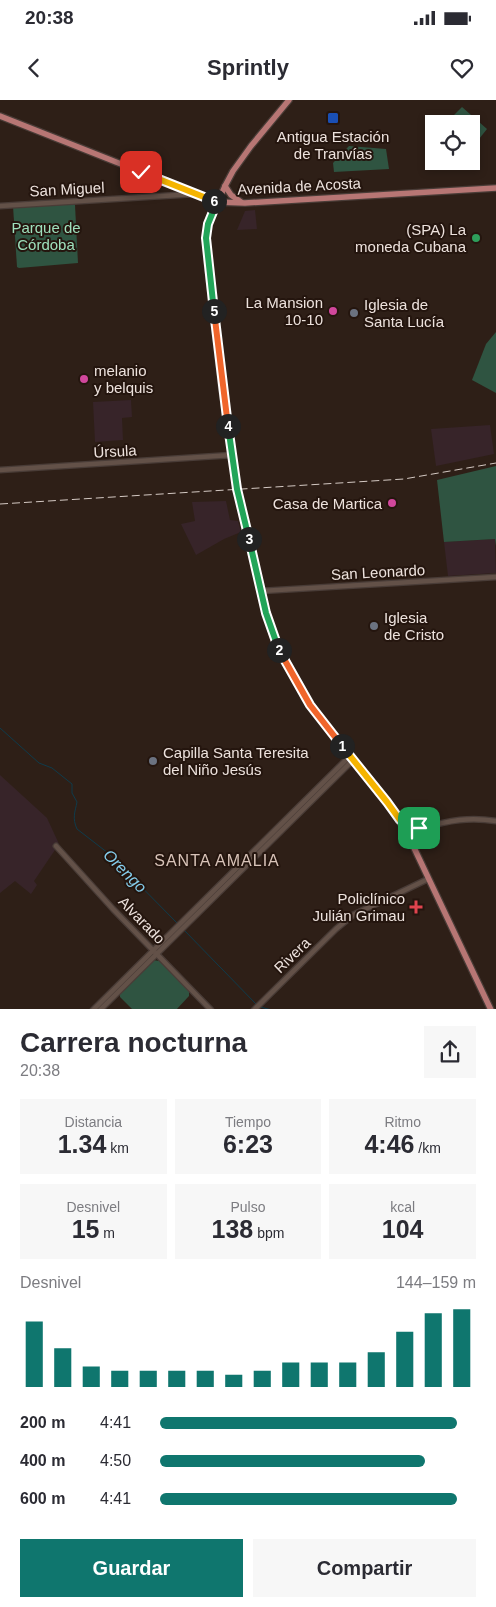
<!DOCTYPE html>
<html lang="es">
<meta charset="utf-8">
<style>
:root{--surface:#fff;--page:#f7f7f7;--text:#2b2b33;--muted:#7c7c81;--accent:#0f766e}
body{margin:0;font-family:Arial,sans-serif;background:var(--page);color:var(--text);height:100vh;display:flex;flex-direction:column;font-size:19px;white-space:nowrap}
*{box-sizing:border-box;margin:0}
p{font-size:16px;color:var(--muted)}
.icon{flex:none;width:28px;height:28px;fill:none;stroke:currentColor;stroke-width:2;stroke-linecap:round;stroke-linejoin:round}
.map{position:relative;height:909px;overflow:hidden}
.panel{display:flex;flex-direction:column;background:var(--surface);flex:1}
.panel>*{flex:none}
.tools{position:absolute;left:425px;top:15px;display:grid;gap:10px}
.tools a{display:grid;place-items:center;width:55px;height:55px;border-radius:0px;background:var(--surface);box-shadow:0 2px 8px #0003;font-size:25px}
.pin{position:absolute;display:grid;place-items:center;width:42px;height:42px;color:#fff;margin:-21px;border-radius:10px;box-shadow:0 2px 8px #0006}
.km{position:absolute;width:25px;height:25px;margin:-12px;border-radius:50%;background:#222;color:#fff;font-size:14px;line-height:25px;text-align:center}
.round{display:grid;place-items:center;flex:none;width:52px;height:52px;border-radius:0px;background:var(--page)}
.summary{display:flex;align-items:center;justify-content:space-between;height:85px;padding:0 20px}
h1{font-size:28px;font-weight:700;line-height:38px}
.metrics{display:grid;grid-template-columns:repeat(3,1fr);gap:8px;height:85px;padding:5px 20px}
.metrics div{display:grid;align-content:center;border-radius:0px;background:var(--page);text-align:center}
.metrics b{font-size:25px;font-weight:700}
.metrics small{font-size:14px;font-weight:400}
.metrics p{font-size:14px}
.chart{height:140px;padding:10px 20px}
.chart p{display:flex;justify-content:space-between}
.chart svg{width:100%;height:90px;margin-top:5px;stroke:var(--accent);stroke-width:6}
.action{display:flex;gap:10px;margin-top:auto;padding:10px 20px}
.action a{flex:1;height:58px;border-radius:0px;background:var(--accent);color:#fff;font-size:20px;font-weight:700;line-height:58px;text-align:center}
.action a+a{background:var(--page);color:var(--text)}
ul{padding:0 20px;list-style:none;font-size:16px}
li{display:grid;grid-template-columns:80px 60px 1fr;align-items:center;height:38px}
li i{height:12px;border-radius:6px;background:var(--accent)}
.status{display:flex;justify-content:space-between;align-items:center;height:35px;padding:0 25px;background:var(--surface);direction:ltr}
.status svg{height:14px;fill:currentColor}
header{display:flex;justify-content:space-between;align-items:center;height:65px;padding:0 20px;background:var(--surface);font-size:22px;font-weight:700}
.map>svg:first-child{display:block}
.industrial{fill:#372429}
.green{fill:#2f5441}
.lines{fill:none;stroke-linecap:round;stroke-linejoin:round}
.stream{stroke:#0f3b4b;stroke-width:1}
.minor-casing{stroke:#493c37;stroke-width:7}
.major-casing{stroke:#493c37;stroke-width:8}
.minor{stroke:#635148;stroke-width:4.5}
.major{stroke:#b77674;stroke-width:5.5}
.rail{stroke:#d4c9c3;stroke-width:1;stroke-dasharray:8 4;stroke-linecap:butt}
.split-1-casing{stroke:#fff;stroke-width:10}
.split-2-casing{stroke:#fff;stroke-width:10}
.split-3-casing{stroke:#fff;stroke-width:10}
.split-4-casing{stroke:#fff;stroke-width:10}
.split-5-casing{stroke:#fff;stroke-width:10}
.split-6-casing{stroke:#fff;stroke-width:10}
.split-7-casing{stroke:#fff;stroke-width:10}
.split-1{stroke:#f5b400;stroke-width:6}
.split-2{stroke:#f0652b;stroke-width:6}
.split-3{stroke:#22a559;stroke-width:6}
.split-4{stroke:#22a559;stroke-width:6}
.split-5{stroke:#f0652b;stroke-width:6}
.split-6{stroke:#22a559;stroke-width:6}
.split-7{stroke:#f5b400;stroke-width:6}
.transit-dot{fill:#1a4fb4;stroke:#24150e;stroke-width:2}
.leisure-dot{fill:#2e9e5b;stroke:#24150e;stroke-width:2}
.hotel-dot{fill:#d1479c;stroke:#24150e;stroke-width:2}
.worship-dot{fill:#6b7280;stroke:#24150e;stroke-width:2}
.health-dot{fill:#e0444e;stroke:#24150e;stroke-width:2}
.labels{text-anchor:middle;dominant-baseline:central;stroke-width:4;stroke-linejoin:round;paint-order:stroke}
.poi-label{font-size:15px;fill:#ede2dd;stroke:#24150e;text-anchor:end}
.street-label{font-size:15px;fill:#ede2dd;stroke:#24150e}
.park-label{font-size:15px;fill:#9ee0bc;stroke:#24150e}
.neighbourhood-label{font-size:16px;letter-spacing:1px;fill:#d8c3b8;stroke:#24150e}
.water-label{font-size:16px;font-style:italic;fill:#85ceed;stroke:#24150e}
</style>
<div class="status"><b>20:38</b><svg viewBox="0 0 49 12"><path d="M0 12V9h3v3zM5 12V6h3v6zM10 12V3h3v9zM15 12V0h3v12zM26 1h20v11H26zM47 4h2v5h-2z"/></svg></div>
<header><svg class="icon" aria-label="back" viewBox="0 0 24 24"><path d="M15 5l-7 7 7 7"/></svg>Sprintly<svg class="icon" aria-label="heart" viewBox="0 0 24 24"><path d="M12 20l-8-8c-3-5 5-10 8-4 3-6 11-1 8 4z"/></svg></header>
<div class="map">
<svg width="496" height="910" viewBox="0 0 496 910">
<rect width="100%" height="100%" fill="#2e1f17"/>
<g class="industrial">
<polygon points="255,110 257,129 237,130 245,111"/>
<polygon points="131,300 132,317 122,318 123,340 95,342 93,302"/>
<polygon points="490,325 494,354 436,366 431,329"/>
<polygon points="226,401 230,420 238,421 241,432 224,439 196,455 181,424 195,421 192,402"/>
<polygon points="495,439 496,473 448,476 444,442"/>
<polygon points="0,675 47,718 59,744 34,781 37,785 31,794 15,781 0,793"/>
</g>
<g class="green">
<polygon points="462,7 487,29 479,39 471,42 471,24 445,24"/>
<polygon points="349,46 386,49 389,69 334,72 333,63"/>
<polygon points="73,103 75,105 78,163 19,168 17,167 13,106"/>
<polygon points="496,232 496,293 472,280 486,244"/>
<polygon points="496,366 496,446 495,439 444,442 437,380"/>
<polygon points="153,860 159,861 189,891 189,896 176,910 132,909 120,897 120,892"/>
</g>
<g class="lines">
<g class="stream">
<path d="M0 628 39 663 52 668 72 684V693L77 702C75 712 72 718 77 729L108 753 178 824"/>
<polyline points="183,829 257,905"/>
<polyline points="260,907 272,910"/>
</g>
<g class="minor-casing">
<g id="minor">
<polyline points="0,106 195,94"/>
<polyline points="0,370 232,355"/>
<polyline points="261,491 496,477"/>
<polyline points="407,733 422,727 424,728"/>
<path d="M409 736 423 730 424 728C449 720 470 717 496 721"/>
<polyline points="56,746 113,809 211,910"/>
<polyline points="93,910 350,656"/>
<polyline points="100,910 353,660"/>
<polyline points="254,910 336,829 353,815 428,779"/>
</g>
</g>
<g class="major-casing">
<g id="major">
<polyline points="289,0 251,46 233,71 225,86 208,124 206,138 207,159 222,289 237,389 266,513 276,544 318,616 387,702 407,733 491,910"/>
<polyline points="0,16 217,102 245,103 496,88"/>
<polyline points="225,86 231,95 241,102"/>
</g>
</g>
<use href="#minor" class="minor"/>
<use href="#major" class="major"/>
<polyline class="rail" points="0,404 404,379 496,363"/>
</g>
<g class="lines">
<g class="split-1-casing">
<polyline id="split-1" points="342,646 387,702 400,720 411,728 419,728"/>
</g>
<g class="split-2-casing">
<polyline id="split-2" points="279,550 310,605 342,646"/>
</g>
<g class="split-3-casing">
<polyline id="split-3" points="249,439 266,513 279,550"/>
</g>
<g class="split-4-casing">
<polyline id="split-4" points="228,326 237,389 249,439"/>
</g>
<g class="split-5-casing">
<polyline id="split-5" points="214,211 228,326"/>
</g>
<g class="split-6-casing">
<polyline id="split-6" points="214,211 206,138 208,124 217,102 214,101"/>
</g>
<g class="split-7-casing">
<polyline id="split-7" points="141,72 214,101"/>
</g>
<use href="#split-1" class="split-1"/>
<use href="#split-2" class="split-2"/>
<use href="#split-3" class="split-3"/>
<use href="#split-4" class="split-4"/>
<use href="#split-5" class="split-5"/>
<use href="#split-6" class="split-6"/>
<use href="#split-7" class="split-7"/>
</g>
<rect class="transit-dot" x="327" y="12" width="12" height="12" rx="2.5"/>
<circle class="leisure-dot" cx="476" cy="138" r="5"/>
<g class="hotel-dot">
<circle cx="333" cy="211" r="5"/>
<circle cx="84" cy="279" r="5"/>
<circle cx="392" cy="403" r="5"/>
</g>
<g class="worship-dot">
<circle cx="354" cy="213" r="5"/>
<circle cx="374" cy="526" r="5"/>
<circle cx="153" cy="661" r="5"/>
</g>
<path class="health-dot" d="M413.5 799.5h5v5h5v5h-5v5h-5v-5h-5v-5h5z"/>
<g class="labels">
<g class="poi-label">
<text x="333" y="36" text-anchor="middle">Antigua Estación<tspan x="333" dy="17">de Tranvías</tspan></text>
<text x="466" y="129">(SPA) La<tspan x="466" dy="17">moneda Cubana</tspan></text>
<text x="323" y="202">La Mansion<tspan x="323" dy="17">10-10</tspan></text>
<text x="364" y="204" text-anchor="start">Iglesia de<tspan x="364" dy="17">Santa Lucía</tspan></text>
<text x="94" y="270" text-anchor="start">melanio<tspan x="94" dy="17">y belquis</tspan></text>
<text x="382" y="403">Casa de Martica</text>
<text x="384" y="517" text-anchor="start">Iglesia<tspan x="384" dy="17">de Cristo</tspan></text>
<text x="163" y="652" text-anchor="start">Capilla Santa Teresita<tspan x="163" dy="17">del Niño Jesús</tspan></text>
<text x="405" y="798">Policlínico<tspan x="405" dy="17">Julián Grimau</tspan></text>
</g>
<g class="street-label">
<text transform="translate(299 86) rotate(-3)">Avenida de Acosta</text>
<text transform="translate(67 89) rotate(-3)">San Miguel</text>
<text transform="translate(115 351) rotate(-3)">Úrsula</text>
<text transform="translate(378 472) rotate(-3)">San Leonardo</text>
<text transform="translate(142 820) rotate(46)">Alvarado</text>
<text transform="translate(292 855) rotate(-44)">Rivera</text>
</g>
<g class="park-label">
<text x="46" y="127">Parque de<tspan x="46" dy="17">Córdoba</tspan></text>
</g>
<g class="neighbourhood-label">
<text x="217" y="760">SANTA AMALIA</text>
</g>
<g class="water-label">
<text transform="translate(125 771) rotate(45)">Orengo</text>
</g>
</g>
</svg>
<div class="tools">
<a><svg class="icon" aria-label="locate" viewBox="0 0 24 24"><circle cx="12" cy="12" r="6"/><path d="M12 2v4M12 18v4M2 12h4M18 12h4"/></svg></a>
</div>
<div class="pin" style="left:419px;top:728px;background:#1e9e55"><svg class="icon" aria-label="arrive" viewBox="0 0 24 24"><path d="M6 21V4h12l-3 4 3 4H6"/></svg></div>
<div class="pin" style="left:141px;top:72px;background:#d93025"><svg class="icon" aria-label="check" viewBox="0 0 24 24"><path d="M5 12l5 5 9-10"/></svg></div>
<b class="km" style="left:342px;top:646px">1</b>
<b class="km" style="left:279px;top:550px">2</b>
<b class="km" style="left:249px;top:439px">3</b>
<b class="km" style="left:228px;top:326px">4</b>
<b class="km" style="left:214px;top:211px">5</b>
<b class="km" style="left:214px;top:101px">6</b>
</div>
<section class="panel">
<div class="summary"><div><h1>Carrera nocturna</h1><p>20:38</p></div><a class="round"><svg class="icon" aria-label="share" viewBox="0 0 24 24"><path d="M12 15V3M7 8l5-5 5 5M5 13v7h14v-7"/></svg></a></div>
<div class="metrics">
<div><p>Distancia</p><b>1.34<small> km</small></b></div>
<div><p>Tiempo</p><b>6:23</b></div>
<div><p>Ritmo</p><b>4:46<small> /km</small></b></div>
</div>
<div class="metrics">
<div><p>Desnivel</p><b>15<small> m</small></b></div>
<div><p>Pulso</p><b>138<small> bpm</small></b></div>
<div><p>kcal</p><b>104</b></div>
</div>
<div class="chart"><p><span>Desnivel</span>144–159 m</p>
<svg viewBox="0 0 160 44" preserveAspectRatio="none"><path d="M5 44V12M15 44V25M25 44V34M35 44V36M45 44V36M55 44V36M65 44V36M75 44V38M85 44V36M95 44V32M105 44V32M115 44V32M125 44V27M135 44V17M145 44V8M155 44V6"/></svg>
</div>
<ul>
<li><b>200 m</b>4:41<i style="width:94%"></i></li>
<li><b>400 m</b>4:50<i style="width:84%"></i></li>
<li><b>600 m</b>4:41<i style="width:94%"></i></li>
</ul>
<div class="action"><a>Guardar</a><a>Compartir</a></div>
</section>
